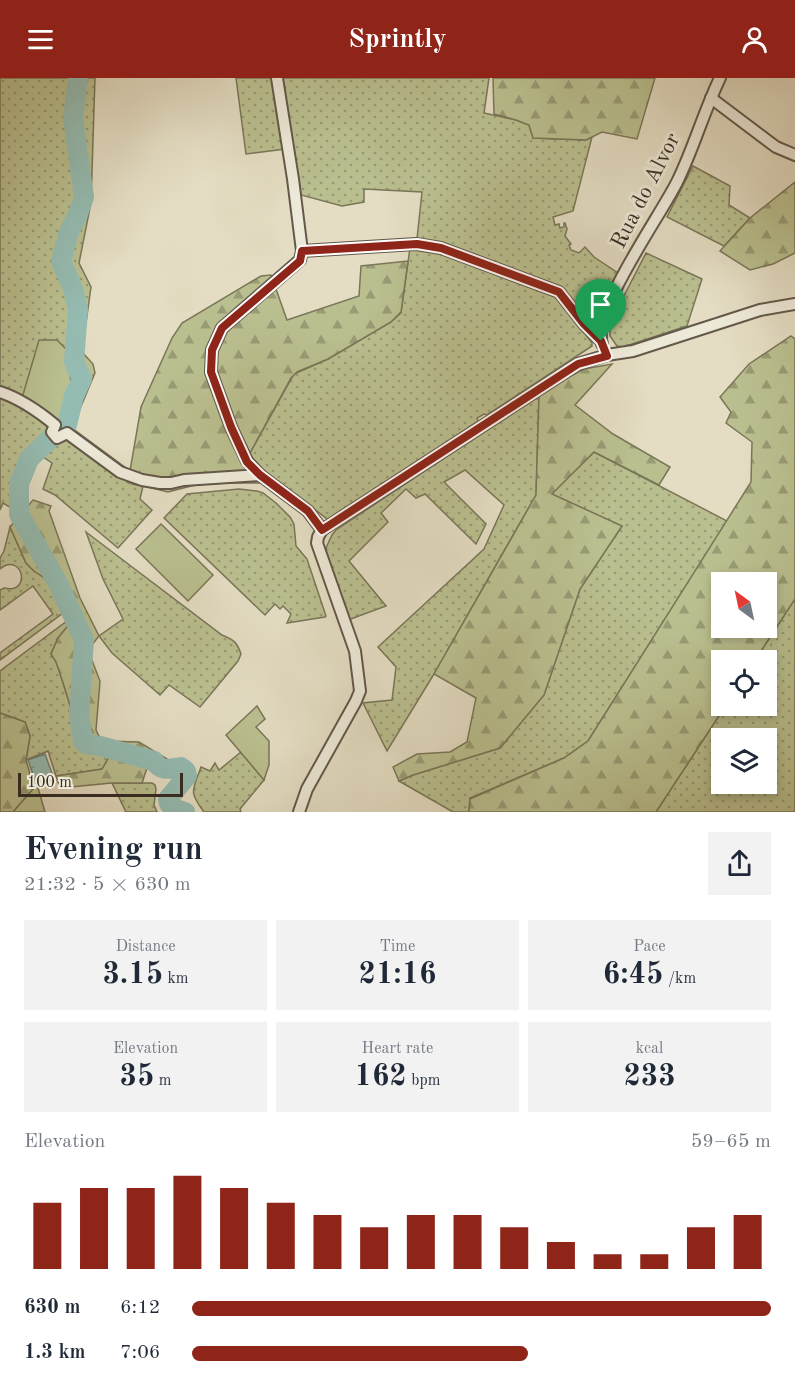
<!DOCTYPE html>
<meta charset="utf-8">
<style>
:root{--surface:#fff;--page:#f2f2f3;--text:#1f2937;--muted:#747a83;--accent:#8f2418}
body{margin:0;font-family:"Old Standard TT",serif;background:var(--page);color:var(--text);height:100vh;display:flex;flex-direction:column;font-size:22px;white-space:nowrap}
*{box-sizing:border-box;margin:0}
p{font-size:20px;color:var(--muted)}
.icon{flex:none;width:33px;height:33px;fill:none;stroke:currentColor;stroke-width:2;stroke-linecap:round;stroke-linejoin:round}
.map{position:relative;height:734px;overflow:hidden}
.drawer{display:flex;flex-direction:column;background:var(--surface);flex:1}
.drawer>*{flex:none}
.needle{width:39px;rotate:327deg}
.controls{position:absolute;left:711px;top:494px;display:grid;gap:12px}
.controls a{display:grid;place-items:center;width:66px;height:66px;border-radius:0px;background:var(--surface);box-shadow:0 3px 9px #0003;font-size:30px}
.scale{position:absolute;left:18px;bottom:15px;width:165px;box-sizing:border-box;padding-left:6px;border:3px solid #3a2c21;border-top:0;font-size:16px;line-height:21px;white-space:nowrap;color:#3a2c21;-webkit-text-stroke:4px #ede9d8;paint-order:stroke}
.pin{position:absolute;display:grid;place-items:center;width:51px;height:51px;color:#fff;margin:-62px -26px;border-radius:50% 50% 50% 0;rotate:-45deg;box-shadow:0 0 6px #0007}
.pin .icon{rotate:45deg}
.round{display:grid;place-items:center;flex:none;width:63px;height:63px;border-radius:0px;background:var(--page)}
.head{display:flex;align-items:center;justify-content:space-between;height:102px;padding:0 24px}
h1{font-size:33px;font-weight:700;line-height:45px}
.metrics{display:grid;grid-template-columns:repeat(3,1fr);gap:9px;height:102px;padding:6px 24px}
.metrics div{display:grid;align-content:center;border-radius:0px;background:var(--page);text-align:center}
.metrics b{font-size:30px;font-weight:700}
.metrics small{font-size:16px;font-weight:400}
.metrics p{font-size:16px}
.chart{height:168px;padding:12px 24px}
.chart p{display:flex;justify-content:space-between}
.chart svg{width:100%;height:108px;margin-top:6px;stroke:var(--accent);stroke-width:6}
ul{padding:0 24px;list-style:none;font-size:20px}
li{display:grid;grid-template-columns:96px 72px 1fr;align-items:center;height:45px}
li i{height:15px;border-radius:8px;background:var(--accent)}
header{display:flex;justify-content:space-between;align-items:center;height:78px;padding:0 24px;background:var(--accent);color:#fff;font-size:27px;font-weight:700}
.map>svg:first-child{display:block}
.grass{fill:url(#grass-dots);stroke:#7a7658;stroke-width:1.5;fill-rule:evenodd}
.forest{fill:url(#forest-firs);stroke:#7a7658;stroke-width:1.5;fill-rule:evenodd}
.garden{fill:#babf8f;stroke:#7a7658;stroke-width:1.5}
.water{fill:url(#water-ripples);stroke:#718278;stroke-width:1.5}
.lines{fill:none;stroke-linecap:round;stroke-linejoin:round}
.river{stroke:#95bcb2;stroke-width:20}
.minor-casing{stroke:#64584a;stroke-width:14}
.minor{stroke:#ede9d8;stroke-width:10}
.route-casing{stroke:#fff;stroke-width:12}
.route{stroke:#8f2418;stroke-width:8}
.labels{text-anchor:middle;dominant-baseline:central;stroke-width:6;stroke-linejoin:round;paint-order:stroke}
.street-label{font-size:22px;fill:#3a2c21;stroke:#ede9d8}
</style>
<header><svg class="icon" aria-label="menu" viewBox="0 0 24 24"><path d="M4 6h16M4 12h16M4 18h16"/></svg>Sprintly<svg class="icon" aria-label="person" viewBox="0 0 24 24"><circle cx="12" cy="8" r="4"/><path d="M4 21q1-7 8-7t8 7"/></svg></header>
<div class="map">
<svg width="795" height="734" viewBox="0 0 795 734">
<defs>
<pattern id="grass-dots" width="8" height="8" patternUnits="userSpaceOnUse" patternTransform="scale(1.5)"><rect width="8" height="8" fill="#babf8f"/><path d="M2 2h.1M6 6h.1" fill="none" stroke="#989b74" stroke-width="1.8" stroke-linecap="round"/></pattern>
<pattern id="forest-firs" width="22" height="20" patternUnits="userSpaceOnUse" patternTransform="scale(1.5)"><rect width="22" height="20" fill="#babf8f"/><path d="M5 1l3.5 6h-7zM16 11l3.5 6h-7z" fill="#989b74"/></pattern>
<pattern id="water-ripples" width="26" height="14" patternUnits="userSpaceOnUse" patternTransform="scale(1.5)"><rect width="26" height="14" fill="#95bcb2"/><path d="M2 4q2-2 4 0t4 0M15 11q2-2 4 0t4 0" fill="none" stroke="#7b9990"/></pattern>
</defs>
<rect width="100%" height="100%" fill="#e4ddc3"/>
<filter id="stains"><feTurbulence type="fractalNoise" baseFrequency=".00333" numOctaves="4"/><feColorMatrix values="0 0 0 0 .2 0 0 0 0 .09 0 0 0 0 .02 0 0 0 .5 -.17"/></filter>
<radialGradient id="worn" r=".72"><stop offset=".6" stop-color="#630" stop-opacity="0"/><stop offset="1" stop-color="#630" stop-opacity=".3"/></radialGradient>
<g class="grass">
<polygon points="0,0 95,0 91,125 79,185 91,209 82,274 93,286 95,295 72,350 130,393 132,406 143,408 140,421 152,432 118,470 55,417 43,411 52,385 40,377 66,360 69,360 52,348 48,355 26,376 14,399 15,432 3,425 0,432 0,316 22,320 0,310"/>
<polygon points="236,0 272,0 285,71 246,76"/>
<polygon points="282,0 489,0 484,35 516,42 529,47 533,60 586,62 592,59 573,133 553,139 555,147 559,146 560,150 564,149 564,145 565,145 567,151 565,158 571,166 569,167 571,172 579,175 585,169 594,179 618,195 609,210 598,246 594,248 590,247 561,211 459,171 417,161 422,114 364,111 364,124 342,128 301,117"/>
<polygon points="693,88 730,108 729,127 750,140 724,168 667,139"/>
<polygon points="410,170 440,175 556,217 592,265 592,268 487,337 484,336 477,340 478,343 330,443 255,386 250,375 294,296 328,281 391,244 401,235"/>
<polygon points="646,175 702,201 687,248 623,269 617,268 610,258 610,245"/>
<polygon points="539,317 536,417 434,596 387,673 363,625 392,622 396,589 378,569 484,471 504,427 465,392 444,404 486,446 476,466 425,416 416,420 406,411 381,435 388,444 349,483 386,528 348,542 325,472 332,457 336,452"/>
<polygon points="594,374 727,443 588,663 564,680 470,720 469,734 453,734 399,703 413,697 500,670 544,617 580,511 622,448 551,416"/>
<polygon points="239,411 257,413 263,415 276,425 290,439 294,446 296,468 307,481 326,538 325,539 287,545 291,536 283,528 280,531 275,526 265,537 164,440 187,416"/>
<path d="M10 449 26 485 34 493 49 503 63 535 0 582V575L53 536 33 508 0 532V512L4 510C32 517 23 473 0 491V480L4 473Z"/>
<path d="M86 454 222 557C234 562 237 564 241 576L238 583 200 629 169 607 160 617 112 575 99 558 123 541 103 501Z"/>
<path d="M795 521V734H656L726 627H766V582H755ZM722 660H766V705H722Z"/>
<path d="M71 540 72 543 58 560 51 576 56 583C65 611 74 635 77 664L83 669 109 678 103 691 56 698 48 673 26 682 30 658 25 644 0 635V593Z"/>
<path d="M241 674 264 702 240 731 241 734H204C188 713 193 712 201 689L210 693 215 685 219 692Z"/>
<polygon points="112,705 152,705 155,707 156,711 154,727 157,734 126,734"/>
</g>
<g class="forest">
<polygon points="493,0 655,0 637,61 602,54 586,62 533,60 529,47 516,42 494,36"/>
<polygon points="795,104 795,175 773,186 750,192 720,173 750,140"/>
<polygon points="408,183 401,234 391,244 328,281 297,294 291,300 250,375 248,393 261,405 203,405 168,414 127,404 130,393 141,329 172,260 182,245 261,198 271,197 287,242 359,218 361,188"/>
<path d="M791 258 795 261V521L755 582H722V627H726L656 734H469L470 721 564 680 588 663 751 404 752 364 726 345 731 334 720 319 749 286ZM722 504H766V549H722Z"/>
<polygon points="612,286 575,327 613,356 670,389 659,407 594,374 552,416 622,448 580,511 544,617 500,670 413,697 399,703 393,689 417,676 450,674 467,664 476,620 434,596 536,417 539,317 563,302 584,291"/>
<path d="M33 422 51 428 49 433 80 520 99 558 88 572 100 603 96 652 99 658 104 663 139 664 172 684 168 696 162 697 153 690H147L142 705H112L60 710 56 698 102 691 109 679 83 669 77 664C74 635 65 611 56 584L51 576 58 560 72 543 55 507 34 493 26 485 10 449Z"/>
<polygon points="0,635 25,644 30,658 26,682 34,710 13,734 0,734"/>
</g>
<g class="garden">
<polygon points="39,262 57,262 68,273 71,305 62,343 55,342 22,320"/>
<polygon points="161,446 213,497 188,523 136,471"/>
<polygon points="257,628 265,641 256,649 269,663 269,687 264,702 226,657"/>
<polygon points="34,710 38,710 45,734 13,734"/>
</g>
<polygon class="water" points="45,676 54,701 37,708 28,682"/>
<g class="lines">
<path class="river" d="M78 0 73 40 84 119 78 136 69 154 61 183 73 211 78 232 74 284 82 301 74 318 67 347 53 358 29 381 19 406V436L60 509 84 562 79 637 83 663 86 666 100 668 154 683C161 694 169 691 181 689L186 693 187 698 168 721C169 731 177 731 185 734"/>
<g class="minor-casing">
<g id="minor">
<polyline points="277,0 293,101 302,173 300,182 222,250 212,272 211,294 231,349 247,383 260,397 308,433 322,452"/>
<polyline points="711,20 776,69 795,77"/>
<polyline points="302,173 416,166 441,170 559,214 584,246 601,263"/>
<path d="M602 266C591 233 662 136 678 102 694 69 704 33 720 0"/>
<path d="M0 314C21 321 38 333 55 347L52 354 57 360 67 355 120 394 142 402 160 405H171L184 402 260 397"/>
<polyline points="299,734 307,711 356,623 360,613 355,573 317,465 318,459 322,452 578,286 607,277 633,273 760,232 795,226"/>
</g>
</g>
<use href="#minor" class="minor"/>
</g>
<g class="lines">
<g class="route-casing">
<polygon id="route" points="417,166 441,170 559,214 584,246 601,263 607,278 578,286 322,452 308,433 260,397 247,384 231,349 211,294 212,272 222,250 300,183 302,173"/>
</g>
<use href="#route" class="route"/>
</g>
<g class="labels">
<g class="street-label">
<text transform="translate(646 113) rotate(-63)">Rua do Alvor</text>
</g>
</g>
<rect width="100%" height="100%" filter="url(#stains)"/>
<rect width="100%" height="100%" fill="url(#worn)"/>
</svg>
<div class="controls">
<a><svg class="needle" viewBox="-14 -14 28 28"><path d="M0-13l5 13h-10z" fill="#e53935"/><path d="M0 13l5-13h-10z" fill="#747a83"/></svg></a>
<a><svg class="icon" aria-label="locate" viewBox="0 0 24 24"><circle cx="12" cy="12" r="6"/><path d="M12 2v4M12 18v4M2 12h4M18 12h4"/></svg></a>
<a><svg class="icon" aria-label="layers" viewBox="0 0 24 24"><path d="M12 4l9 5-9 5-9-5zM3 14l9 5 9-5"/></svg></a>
</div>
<div class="scale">100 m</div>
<div class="pin" style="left:601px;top:263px;background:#1e9e55"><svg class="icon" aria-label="arrive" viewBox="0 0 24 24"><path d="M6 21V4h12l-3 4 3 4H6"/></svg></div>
</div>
<section class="drawer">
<div class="head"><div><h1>Evening run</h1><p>21:32 · 5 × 630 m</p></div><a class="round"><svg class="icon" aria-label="share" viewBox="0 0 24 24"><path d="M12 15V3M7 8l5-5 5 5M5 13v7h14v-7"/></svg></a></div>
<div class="metrics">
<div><p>Distance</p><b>3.15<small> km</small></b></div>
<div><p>Time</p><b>21:16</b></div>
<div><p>Pace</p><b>6:45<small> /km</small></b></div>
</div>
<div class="metrics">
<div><p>Elevation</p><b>35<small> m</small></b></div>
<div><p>Heart rate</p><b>162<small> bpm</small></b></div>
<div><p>kcal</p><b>233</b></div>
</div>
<div class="chart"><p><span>Elevation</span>59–65 m</p>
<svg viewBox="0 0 160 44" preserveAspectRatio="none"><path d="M5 44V17M15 44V11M25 44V11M35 44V6M45 44V11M55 44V17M65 44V22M75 44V27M85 44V22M95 44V22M105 44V27M115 44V33M125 44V38M135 44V38M145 44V27M155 44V22"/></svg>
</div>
<ul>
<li><b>630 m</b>6:12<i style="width:100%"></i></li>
<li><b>1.3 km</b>7:06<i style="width:58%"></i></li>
</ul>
</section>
